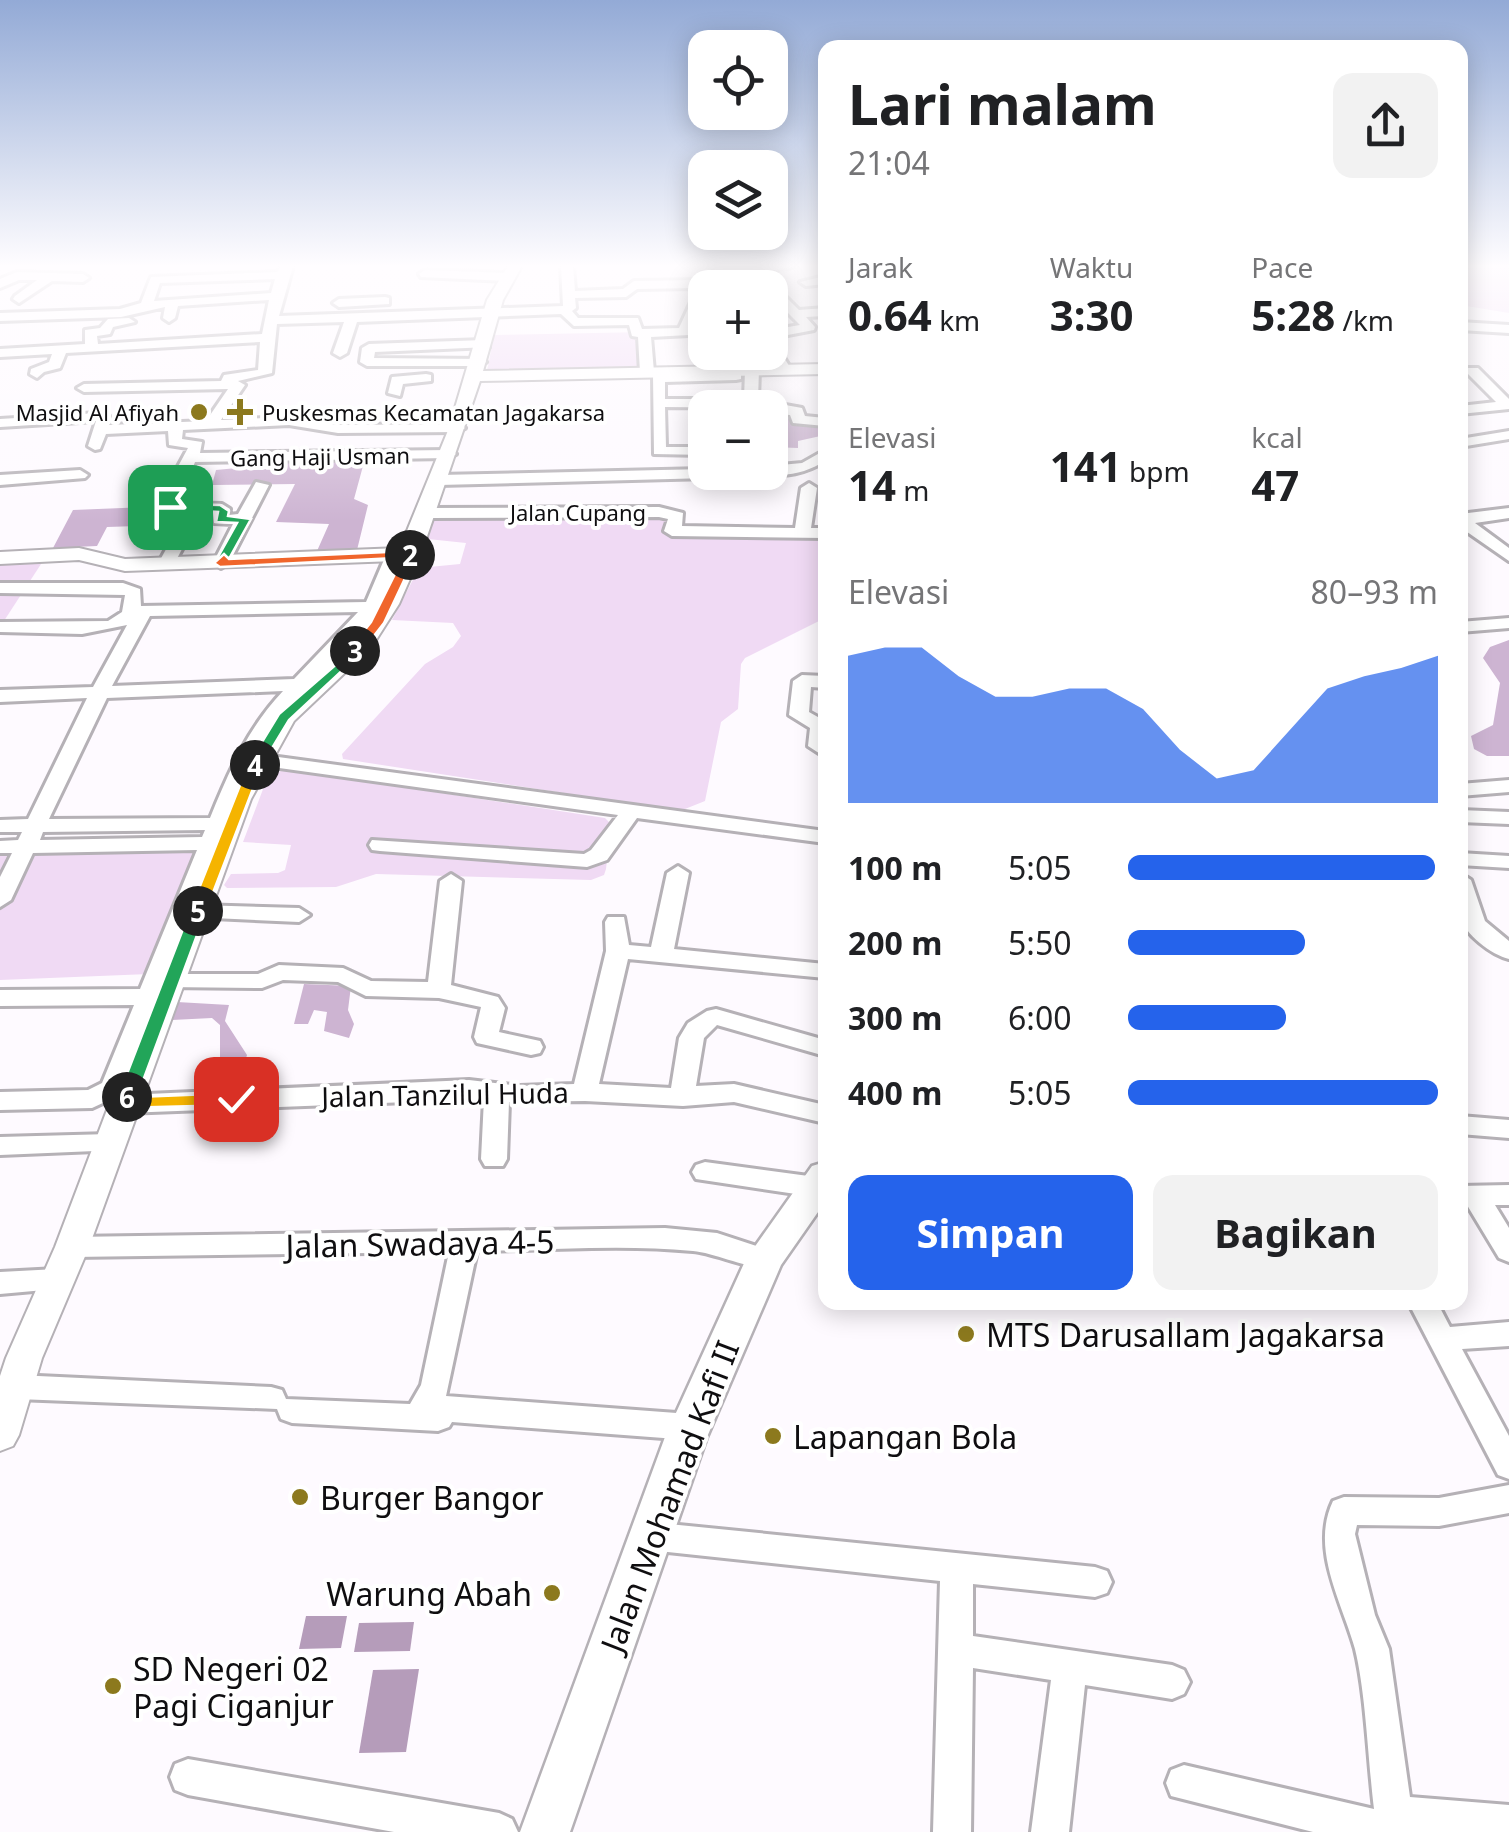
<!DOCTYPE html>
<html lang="id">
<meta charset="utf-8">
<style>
:root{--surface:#fff;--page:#f2f2f2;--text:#202124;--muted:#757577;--accent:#2563eb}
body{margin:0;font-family:"Noto Sans",sans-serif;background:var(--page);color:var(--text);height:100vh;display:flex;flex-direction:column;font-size:38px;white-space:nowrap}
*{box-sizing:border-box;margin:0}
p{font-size:32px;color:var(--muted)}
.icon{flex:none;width:55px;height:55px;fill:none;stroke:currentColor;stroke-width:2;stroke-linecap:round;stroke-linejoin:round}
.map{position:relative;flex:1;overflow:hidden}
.sheet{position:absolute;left:818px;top:40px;width:650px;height:1270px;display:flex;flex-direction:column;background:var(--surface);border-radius:20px;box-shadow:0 5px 25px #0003}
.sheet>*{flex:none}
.buttons{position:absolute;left:688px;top:30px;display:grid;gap:20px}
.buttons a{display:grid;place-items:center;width:100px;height:100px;border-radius:20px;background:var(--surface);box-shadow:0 5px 25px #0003;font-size:50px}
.pin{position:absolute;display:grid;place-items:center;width:85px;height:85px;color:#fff;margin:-42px;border-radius:20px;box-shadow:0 5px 15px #0006}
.km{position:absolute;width:50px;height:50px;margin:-25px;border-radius:50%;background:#222;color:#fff;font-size:28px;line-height:50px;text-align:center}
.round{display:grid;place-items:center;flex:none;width:105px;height:105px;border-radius:20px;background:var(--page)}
.overview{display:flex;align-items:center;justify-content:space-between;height:170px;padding:0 30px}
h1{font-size:55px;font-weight:700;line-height:75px}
.stats{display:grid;grid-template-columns:repeat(3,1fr);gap:15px;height:170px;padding:10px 30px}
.stats div{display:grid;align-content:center}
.stats b{font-size:42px;font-weight:700}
.stats small{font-size:28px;font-weight:400}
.stats p{font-size:28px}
.chart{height:280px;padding:20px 30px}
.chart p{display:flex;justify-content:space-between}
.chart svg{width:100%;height:180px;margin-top:10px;fill:var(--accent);opacity:.7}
.primary-button{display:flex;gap:20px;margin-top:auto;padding:20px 30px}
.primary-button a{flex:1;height:115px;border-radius:20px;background:var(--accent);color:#fff;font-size:40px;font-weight:700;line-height:115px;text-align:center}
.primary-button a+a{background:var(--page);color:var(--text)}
ul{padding:0 30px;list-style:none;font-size:32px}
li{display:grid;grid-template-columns:160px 120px 1fr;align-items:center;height:75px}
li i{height:25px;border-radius:12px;background:var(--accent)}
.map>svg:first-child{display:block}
.green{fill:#f0daf4}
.forest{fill:#cdb4d2}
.water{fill:#b59cba}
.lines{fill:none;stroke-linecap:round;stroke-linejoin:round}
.minor-casing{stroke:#b5b1b6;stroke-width:6}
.tertiary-casing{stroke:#b5b1b6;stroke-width:4}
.secondary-casing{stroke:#b5b1b6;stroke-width:5}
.minor{fill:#fff;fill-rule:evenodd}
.tertiary{fill:#fff;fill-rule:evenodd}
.secondary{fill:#fff;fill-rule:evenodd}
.split-1{fill:#22a559;stroke:#fff;stroke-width:2.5}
.split-2{fill:#f0652b;stroke:#fff;stroke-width:2.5}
.split-3{fill:#f0652b;stroke:#fff;stroke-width:2.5}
.split-4{fill:#22a559;stroke:#fff;stroke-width:2.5}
.split-5{fill:#f5b400;stroke:#fff;stroke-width:2.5}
.split-6{fill:#22a559;stroke:#fff;stroke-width:2.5}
.split-7{fill:#f5b400;stroke:#fff;stroke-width:2.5}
.poi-dot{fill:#8c791e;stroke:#fff;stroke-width:4}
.labels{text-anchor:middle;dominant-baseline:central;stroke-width:8;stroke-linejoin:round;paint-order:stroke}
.far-poi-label{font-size:22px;fill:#0f0e10;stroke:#fff;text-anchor:end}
.far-street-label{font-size:22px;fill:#0f0e10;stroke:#fff}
.street-label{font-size:28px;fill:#0f0e10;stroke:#fff}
.near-street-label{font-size:32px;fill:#0f0e10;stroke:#fff}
.near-poi-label{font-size:32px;fill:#0f0e10;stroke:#fff;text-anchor:start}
</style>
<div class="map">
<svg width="1509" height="1832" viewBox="0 0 1509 1832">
<rect width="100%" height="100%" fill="#fefaff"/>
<g class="green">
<polygon points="1460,266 1509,266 1509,313 1460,305"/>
<polygon points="646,332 647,368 487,371 494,335"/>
<polygon points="669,516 666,529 825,532 825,618 745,658 741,664 738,709 721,722 705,801 680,811 343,759 342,754 425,664 453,647 461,636 453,623 392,620 419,568 460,564 466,543 428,539 435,517"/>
<polygon points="43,561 0,627 0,563"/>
<polygon points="286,769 605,818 611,824 606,869 604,875 591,880 376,874 336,887 227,888 224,885 231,874 278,873 285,870 291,845 243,842 268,776"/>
<polygon points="201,848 149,974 0,980 0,849"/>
</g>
<g class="forest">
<polygon points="770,409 774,409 776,420 825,416 825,435 798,441 798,448 770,447"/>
<polygon points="366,455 354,499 368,505 357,550 317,551 329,524 276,522 295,484 212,485 216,470 237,468 244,457"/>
<polygon points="147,507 138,526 107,527 97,546 53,548 73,510"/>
<polygon points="1509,640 1509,756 1487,756 1474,749 1471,736 1493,725 1500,683 1483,658 1490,647"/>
<polygon points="304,984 351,986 348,1010 354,1024 349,1038 324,1031 327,1012 314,1010 308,1024 294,1024"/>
<polygon points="177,1002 229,1005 225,1021 247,1055 244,1065 220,1064 220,1025 212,1018 172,1020"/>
</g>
<g class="water">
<polygon points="306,1616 347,1616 341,1648 299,1649"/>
<polygon points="414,1622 410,1651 354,1652 359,1623"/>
<polygon points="419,1669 406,1752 359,1753 373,1670"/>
</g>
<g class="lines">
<g class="minor-casing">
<g id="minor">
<path d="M281 266H293L279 316 563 306 561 266H573L575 291 623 289 634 281 699 280 705 284 704 300 689 335 651 337 654 372 647 376 640 372 638 337 632 336 629 325 574 326 561 314 357 322 347 353 340 357 333 353 344 322 277 324 272 373 238 381 245 385 221 420 289 417 338 425 458 424 465 428 458 432 338 433 289 425 183 430 182 439 202 442 200 453 449 450 456 454 449 458 195 462 179 503 222 504 230 509 229 515 238 514 256 482 269 485 229 563 221 568 213 563 233 524 214 523 213 513 170 512 162 507 168 485 188 448 169 445 168 431 106 434 100 449 95 450 88 446 96 421 0 427V419L98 413 109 416V425L206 421 228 389 84 392 77 388 84 384 221 381 224 375 258 370 260 342 66 353 60 368 44 372 37 378 30 374 31 369 49 362 52 354 0 357V349L85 344V330L100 328 108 319 129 318 135 322 113 327 110 334 97 336 98 344 262 334 269 300 178 306 175 318 169 322 163 318 165 307 121 317 0 321V313L120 309 141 303 151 277 277 272ZM275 279 271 293 154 301 160 283ZM693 288 692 300 679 328 642 329 638 318H578L572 311 576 308 575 298 626 297 637 289Z"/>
<polygon points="708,266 796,266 770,271 784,295 799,310 825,308 825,316 806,317 815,327 814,330 772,338 791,369 789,372 779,372 769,352 770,330 800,325 775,300 758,272 726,275"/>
<polygon points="425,270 507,273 513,277 507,281 421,277 419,274"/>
<polygon points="17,272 83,274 89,278 83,282 52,281 19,303 13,299 15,296 37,280 19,280 0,288 0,279"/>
<polygon points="825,276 825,284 806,286 800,282"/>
<polygon points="385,297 389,298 389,304 339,307 333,303 339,299"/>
<polygon points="1460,322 1509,325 1509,333 1460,330"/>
<polygon points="484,340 489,341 489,347 375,352 374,358 484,359 486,362 479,366 367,366 360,362 362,348 369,344"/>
<polygon points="752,366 759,370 758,400 802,408 805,416 825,418 825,426 793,423 790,415 778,414 770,408 665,407 666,447 705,447 705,455 654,454 653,375 741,373 741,379 736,380 665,382 665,399 744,399 745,370"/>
<polygon points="1468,368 1478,368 1509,399 1509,409 1460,414 1460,406 1496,402 1468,374"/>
<polygon points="426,374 431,375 431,381 403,384 400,396 388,393 392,377"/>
<polygon points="1509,431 1509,439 1460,447 1460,439"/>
<path d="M825 450V461C808 472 783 479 763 472H770V466L802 463Z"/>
<polygon points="705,469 705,472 754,472 747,477 439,485 431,480 439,475"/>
<polygon points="80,470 88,475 85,478 0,485 0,475"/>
<polygon points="809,483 817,488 811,528 825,528 825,538 672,536 664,531 668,519 659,517 427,518 419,513 427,508 659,507 683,513 682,526 795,528 801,488"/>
<polygon points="1509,508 1509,518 1475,523 1509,548 1509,561 1460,527 1460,514"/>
<polygon points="184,516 198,519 172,568 160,568 158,564"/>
<path d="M394 550 402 555 379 611 277 720 256 754 825 831V843L637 818 607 860 587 867 380 851 372 850 369 845 372 840 584 854 591 850 618 815 251 764 197 905 299 908 310 915 299 922 192 917 170 974H258L279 965 343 968 371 981 428 982 440 881 451 874 462 881 451 985 498 997 505 1008 499 1032 540 1041 543 1047 540 1053 531 1055 477 1043 474 1037 481 1007 439 998 366 996 338 982 283 980 262 988 165 987 122 1094 92 1108 0 1110V1092L88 1090 102 1083 134 1005 0 1006V990L140 989 197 850 33 853 11 900 0 907V877L12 853H0V841L18 840 22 832H0V820L28 819 87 698 0 702V690L93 687 127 625 82 634 0 632V622L108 621 122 612 125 595 0 593V583H123L140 589 141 606 366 602 386 555ZM358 612 294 679 112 686 150 616ZM283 691C248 728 229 771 210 818L49 819 107 698ZM205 830 202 837 40 840 43 832Z"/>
<polygon points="1509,618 1509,628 1460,632 1460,622"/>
<polygon points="802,675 825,676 825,688 811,687 809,712 825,721 825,757 808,746 810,728 789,715 793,681"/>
<polygon points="1509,780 1509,792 1460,796 1460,784"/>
<polygon points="1460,810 1509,812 1509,824 1460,822"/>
<polygon points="1460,853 1509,856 1509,868 1460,865"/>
<polygon points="678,866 689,873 674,949 825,964 825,978 628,959 599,1084 671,1088 679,1038 688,1023 707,1011 716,1009 825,1040 825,1056 717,1025 704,1038 696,1086 734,1084 825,1105 825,1123 734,1102 683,1106 585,1101 509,1102 507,1159 503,1166 485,1166 481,1159 484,1099 125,1113 116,1110 112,1104 116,1098 125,1095 469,1080 520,1086 574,1084 606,951 605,922 608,917 624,917 629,945 651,947 667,873"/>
<path d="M1460 873 1471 880 1485 921 1509 941V959C1492 955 1464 934 1460 916 1457 903 1460 886 1460 873Z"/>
<polygon points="1460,1116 1509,1120 1509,1138 1460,1134"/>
<polygon points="110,1134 119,1136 123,1143 119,1150 0,1155 0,1137"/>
<polygon points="705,1162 816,1177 825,1180 825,1194 816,1197 696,1179 692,1172 696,1165"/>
<polygon points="1509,1185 1509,1205 1495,1205 1509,1228 1509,1262 1499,1258 1467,1205 1460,1204 1460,1186"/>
<path d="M665 1228 717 1233 775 1252 779 1259 775 1266C755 1273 717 1253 693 1251 622 1244 549 1250 477 1251L446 1396 690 1414 701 1418 705 1427 701 1436 690 1440 452 1422 449 1427 438 1431 292 1423 281 1419 277 1409 17 1399 6 1396 2 1387 6 1378 17 1375 271 1387 282 1390 286 1399 410 1404 421 1385 449 1252 72 1257 62 1254 58 1247 62 1240 72 1237Z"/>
<polygon points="57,1269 67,1272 71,1280 67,1288 0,1294 0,1272"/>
<polygon points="1408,1302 1437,1302 1450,1327 1509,1322 1509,1346 1462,1349 1509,1436 1509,1479 1498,1475"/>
<path d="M1509 1485V1513L1439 1526 1357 1525 1355 1534 1375 1615 1389 1649 1410 1797 1509 1805V1832H1313L1171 1796 1166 1783 1171 1770 1184 1765 1374 1809C1368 1761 1366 1694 1355 1649 1342 1602 1310 1549 1333 1501L1344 1497 1439 1498Z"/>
<polygon points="649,1522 1095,1567 1107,1571 1112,1582 1107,1593 1095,1597 973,1584 973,1636 1172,1665 1184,1670 1190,1682 1184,1694 1172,1699 1085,1685 1069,1832 1031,1832 1051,1680 973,1668 971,1832 933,1832 940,1581 649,1550 637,1546 633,1536 637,1526"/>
<polygon points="188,1759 499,1813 512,1819 518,1832 394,1832 188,1795 175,1790 170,1777 175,1764"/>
</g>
</g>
<g class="tertiary-casing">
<polygon id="tertiary" points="508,266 522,266 503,300 483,371 825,364 825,374 480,381 421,554 399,604 371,648 294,721 251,799 89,1247 42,1358 19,1435 13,1446 0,1451 0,1376 6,1358 55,1247 225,799 276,712 355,639 377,604 395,561 125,571 79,560 0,564 0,552 79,548 125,559 400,548 449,428 487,300"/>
</g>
<g class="secondary-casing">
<polygon id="secondary" points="825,1162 825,1202 781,1265 707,1437 570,1832 520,1832 665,1437 746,1259 812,1166"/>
</g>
<use href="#minor" class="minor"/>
<use href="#tertiary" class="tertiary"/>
<use href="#secondary" class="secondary"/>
</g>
<linearGradient id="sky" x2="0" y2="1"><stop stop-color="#93aad6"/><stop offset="0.51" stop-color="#fffdff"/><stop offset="1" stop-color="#fffdff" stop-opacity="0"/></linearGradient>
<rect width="1509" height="522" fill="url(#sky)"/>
<polygon class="split-1" points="170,504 220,505 229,511 228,516 251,519 230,557 224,561 218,557 237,523 216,522 218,512 166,509"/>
<polygon class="split-2" points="410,551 415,557 220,567 214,563 224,554 229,559"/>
<polygon class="split-3" points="406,552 416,555 384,623 360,654 350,654 348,651 371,622"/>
<polygon class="split-4" points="355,648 360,649 360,654 289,720 260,768 250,768 248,765 279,714"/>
<polygon class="split-5" points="255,761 262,765 206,911 192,914 190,911 248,765"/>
<polygon class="split-6" points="198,906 206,911 137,1097 134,1101 121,1101 118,1097 190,911"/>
<polygon class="split-7" points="127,1091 137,1097 236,1093 245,1099 236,1105 118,1108 118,1097"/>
<g class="poi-dot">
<circle cx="199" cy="412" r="10"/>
<path d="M235 397h10v10h10v10h-10v10h-10v-10h-10v-10h10z"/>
<circle cx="966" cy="1334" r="10"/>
<circle cx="773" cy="1436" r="10"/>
<circle cx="300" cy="1497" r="10"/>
<circle cx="552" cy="1593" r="10"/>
<circle cx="113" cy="1686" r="10"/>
</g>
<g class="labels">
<g class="far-poi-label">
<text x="179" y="412">Masjid Al Afiyah</text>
<text x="262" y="412" text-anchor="start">Puskesmas Kecamatan Jagakarsa</text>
</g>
<g class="far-street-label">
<text transform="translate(320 456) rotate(-1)">Gang Haji Usman</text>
<text x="578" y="512">Jalan Cupang</text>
</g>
<g class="street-label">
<text transform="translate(445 1094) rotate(-1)">Jalan Tanzilul Huda</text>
</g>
<g class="near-street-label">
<text transform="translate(420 1243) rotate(-1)">Jalan Swadaya 4-5</text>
<text transform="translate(669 1496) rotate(-69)">Jalan Mohamad Kafi II</text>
</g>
<g class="near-poi-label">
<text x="986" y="1334">MTS Darusallam Jagakarsa</text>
<text x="793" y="1436">Lapangan Bola</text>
<text x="320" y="1497">Burger Bangor</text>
<text x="532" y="1593" text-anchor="end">Warung Abah</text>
<text x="133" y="1668">SD Negeri 02<tspan x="133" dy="37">Pagi Ciganjur</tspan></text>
</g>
</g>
</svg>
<div class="buttons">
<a><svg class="icon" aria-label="locate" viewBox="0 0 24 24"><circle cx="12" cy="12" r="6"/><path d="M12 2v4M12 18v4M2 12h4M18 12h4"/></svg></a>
<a><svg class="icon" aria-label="layers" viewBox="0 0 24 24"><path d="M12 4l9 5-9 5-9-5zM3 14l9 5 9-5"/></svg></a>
<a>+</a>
<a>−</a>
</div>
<div class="pin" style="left:170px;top:507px;background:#1e9e55"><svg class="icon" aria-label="arrive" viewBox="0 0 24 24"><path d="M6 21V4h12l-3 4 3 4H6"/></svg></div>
<div class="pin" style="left:236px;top:1099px;background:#d93025"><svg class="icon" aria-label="check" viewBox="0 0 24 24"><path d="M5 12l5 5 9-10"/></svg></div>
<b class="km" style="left:410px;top:555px">2</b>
<b class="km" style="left:355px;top:651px">3</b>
<b class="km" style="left:255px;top:765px">4</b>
<b class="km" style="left:198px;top:911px">5</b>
<b class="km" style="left:127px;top:1097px">6</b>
<section class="sheet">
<div class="overview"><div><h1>Lari malam</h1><p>21:04</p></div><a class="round"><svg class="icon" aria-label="share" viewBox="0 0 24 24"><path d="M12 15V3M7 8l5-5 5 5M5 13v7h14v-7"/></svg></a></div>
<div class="stats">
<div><p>Jarak</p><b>0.64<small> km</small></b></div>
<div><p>Waktu</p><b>3:30</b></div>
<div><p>Pace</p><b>5:28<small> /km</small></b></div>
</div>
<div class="stats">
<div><p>Elevasi</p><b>14<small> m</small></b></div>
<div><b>141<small> bpm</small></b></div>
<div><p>kcal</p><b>47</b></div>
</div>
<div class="chart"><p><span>Elevasi</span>80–93 m</p>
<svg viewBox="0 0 160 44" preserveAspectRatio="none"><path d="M0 44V8L10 6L20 6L30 13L40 18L50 18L60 16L70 16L80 21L90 31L100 38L110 36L120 26L130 16L140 13L150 11L160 8V44z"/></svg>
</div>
<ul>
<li><b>100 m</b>5:05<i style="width:99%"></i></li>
<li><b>200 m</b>5:50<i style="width:57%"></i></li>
<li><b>300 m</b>6:00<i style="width:51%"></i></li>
<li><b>400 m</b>5:05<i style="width:100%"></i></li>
</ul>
<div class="primary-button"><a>Simpan</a><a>Bagikan</a></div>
</section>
</div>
